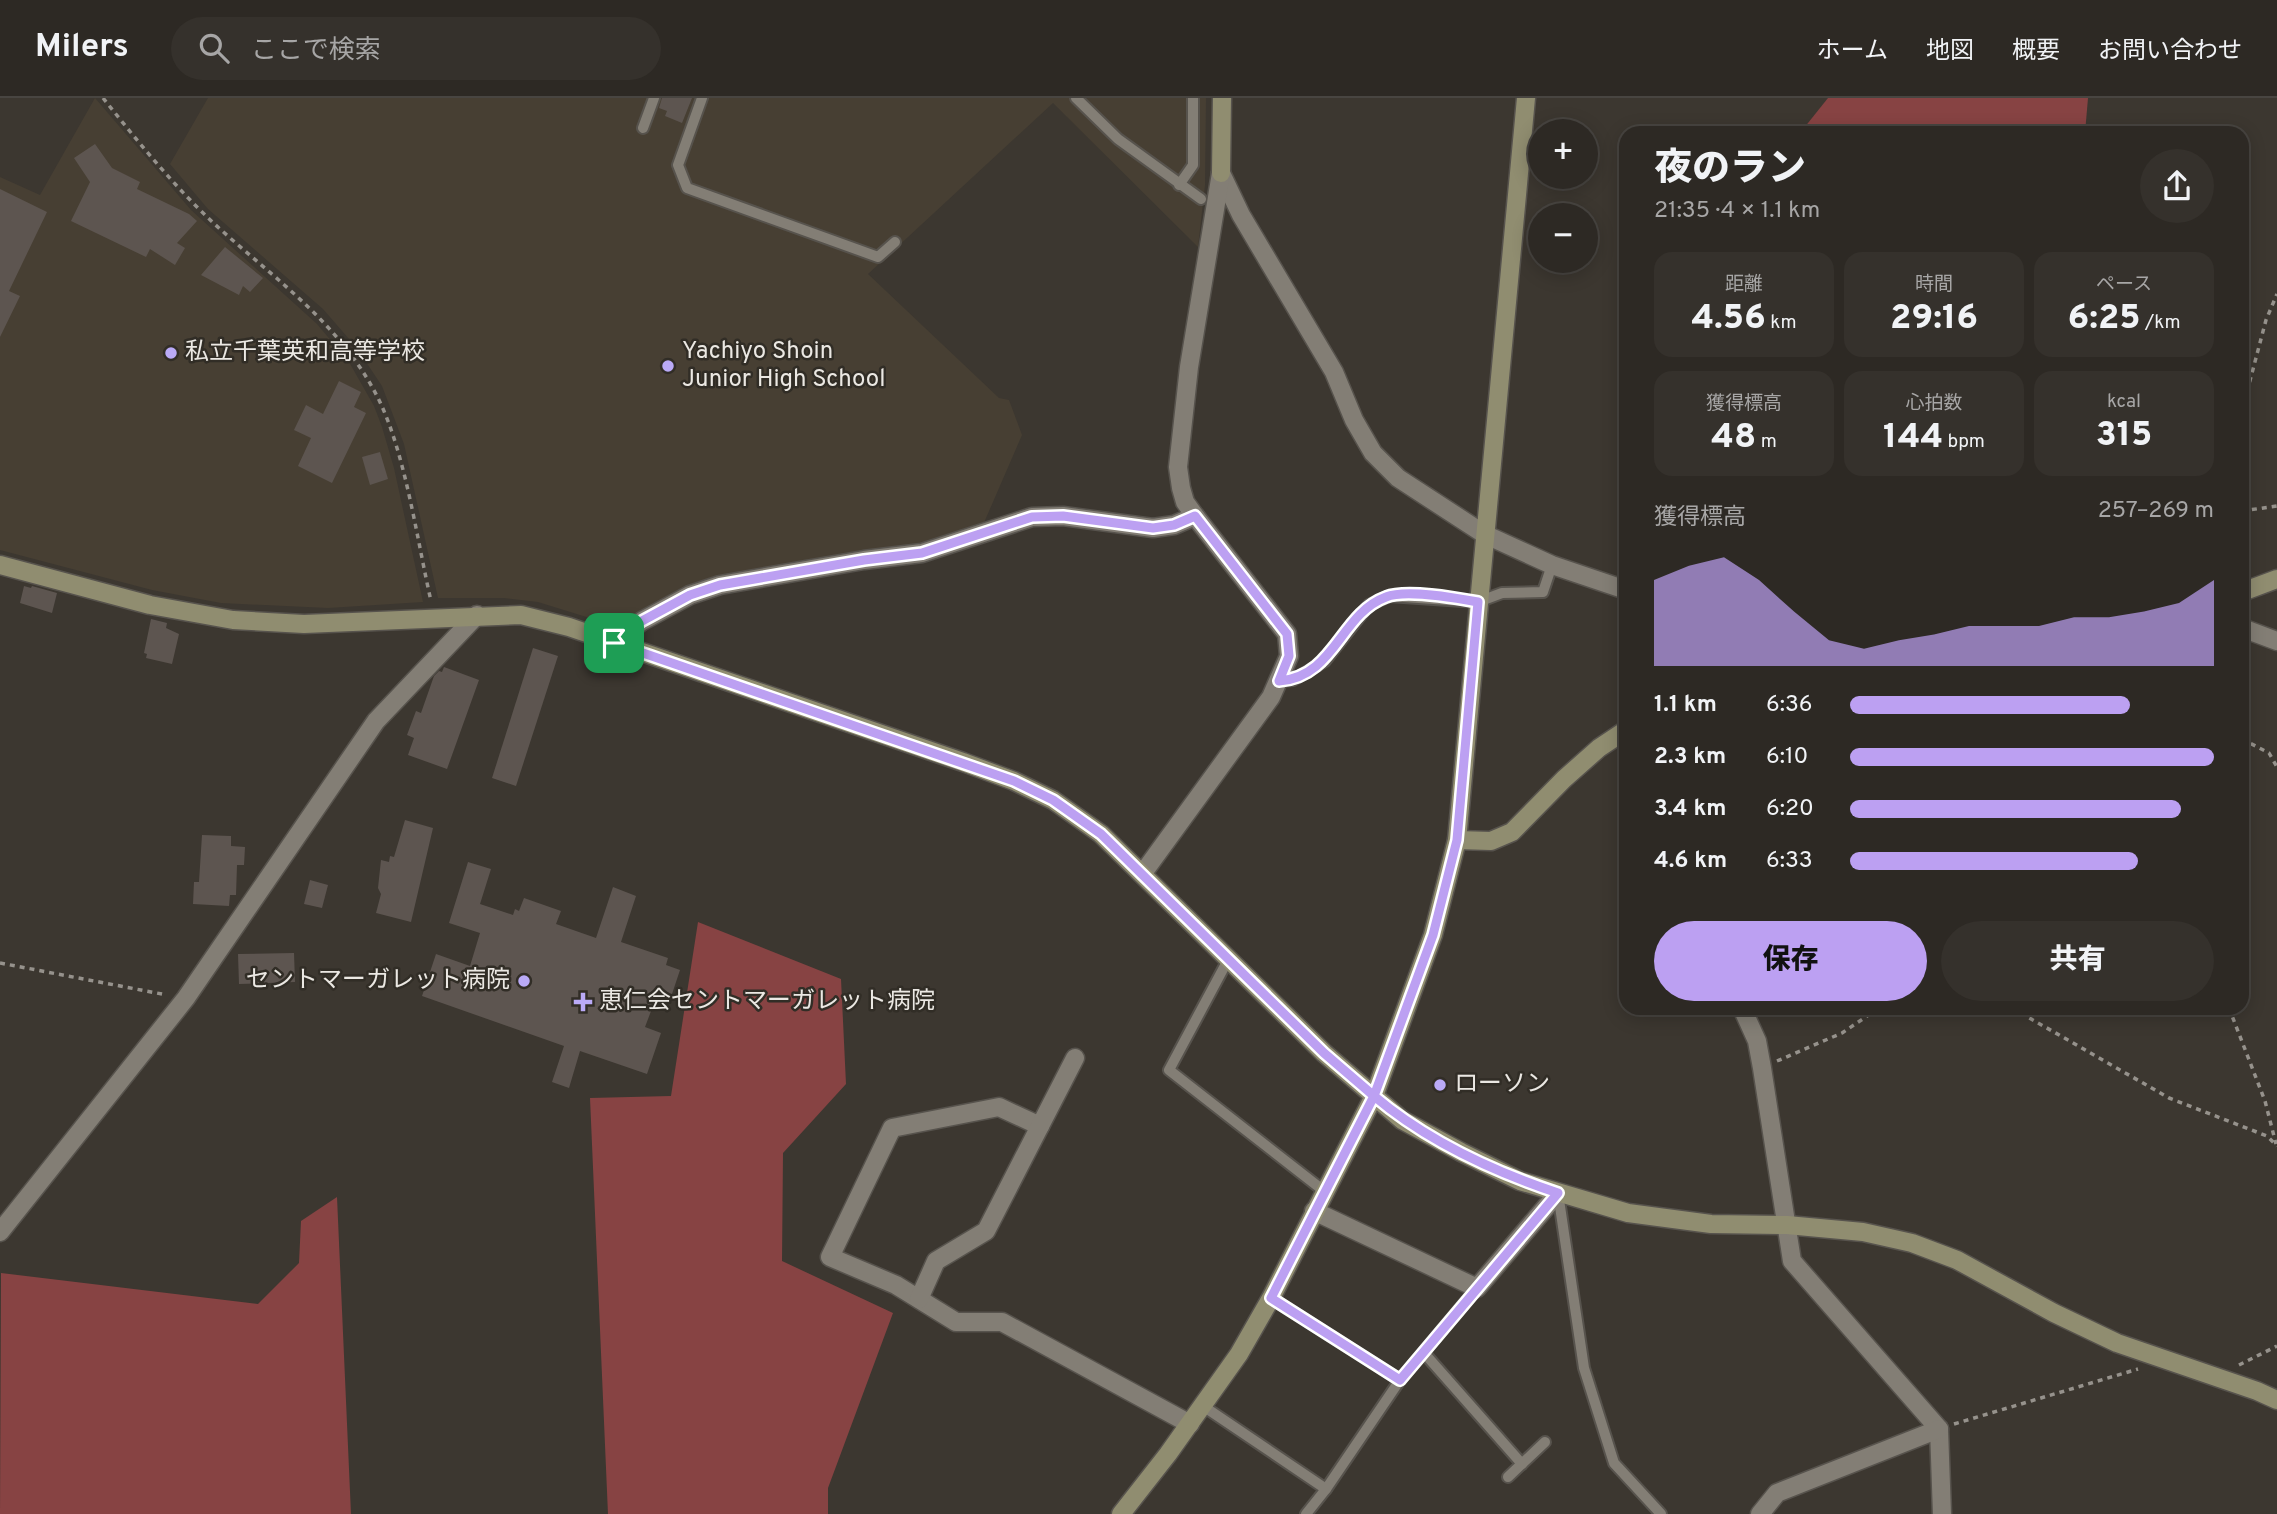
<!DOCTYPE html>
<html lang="ja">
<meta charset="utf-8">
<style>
:root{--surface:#2d2924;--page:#35312c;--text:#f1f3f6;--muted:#a7a6a6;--line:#484541;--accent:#bca0f2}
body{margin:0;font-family:Overpass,"Noto Sans JP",sans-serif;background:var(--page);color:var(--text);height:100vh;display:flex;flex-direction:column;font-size:26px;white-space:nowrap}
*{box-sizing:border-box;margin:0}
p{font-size:23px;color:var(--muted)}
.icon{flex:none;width:38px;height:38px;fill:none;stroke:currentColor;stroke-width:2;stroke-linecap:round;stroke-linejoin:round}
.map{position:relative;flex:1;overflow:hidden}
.side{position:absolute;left:1619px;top:28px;width:630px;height:889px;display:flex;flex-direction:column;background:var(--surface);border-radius:21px;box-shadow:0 4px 18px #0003,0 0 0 2px var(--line)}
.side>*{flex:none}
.tools{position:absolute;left:1528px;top:21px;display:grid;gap:14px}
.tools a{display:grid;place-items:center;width:70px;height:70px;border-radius:50%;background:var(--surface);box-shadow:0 4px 18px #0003,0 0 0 2px var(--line);font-size:35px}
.pin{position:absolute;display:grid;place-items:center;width:60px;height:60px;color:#fff;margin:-30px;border-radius:14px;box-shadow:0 4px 10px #0006}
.round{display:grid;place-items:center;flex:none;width:74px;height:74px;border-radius:37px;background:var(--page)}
.head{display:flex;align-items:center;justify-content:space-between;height:119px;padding:0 35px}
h1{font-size:38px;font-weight:800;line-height:52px}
.figures{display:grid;grid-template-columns:repeat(3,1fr);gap:10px;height:119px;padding:7px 35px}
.figures div{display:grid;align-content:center;border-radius:18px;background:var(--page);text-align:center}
.figures b{font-size:35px;font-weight:800}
.figures small{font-size:19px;font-weight:400}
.figures p{font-size:19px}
.chart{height:196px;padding:14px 35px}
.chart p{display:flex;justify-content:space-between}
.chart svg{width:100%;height:126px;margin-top:7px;fill:var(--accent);opacity:.7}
.cta{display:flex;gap:14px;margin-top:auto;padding:14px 35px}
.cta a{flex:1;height:80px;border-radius:42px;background:var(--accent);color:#111;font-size:28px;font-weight:800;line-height:80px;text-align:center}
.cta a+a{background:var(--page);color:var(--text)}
ul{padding:0 35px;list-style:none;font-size:23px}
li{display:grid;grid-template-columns:112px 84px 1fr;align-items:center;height:52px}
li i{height:18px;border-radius:9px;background:var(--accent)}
header{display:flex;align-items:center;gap:42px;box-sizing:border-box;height:98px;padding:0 35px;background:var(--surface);border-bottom:2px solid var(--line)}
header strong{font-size:33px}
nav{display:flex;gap:38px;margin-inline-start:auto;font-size:24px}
.search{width:490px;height:63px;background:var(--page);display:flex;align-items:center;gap:18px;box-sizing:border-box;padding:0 24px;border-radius:38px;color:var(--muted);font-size:26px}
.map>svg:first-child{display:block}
.built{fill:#473f33}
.green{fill:#874343}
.building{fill:#5d5550}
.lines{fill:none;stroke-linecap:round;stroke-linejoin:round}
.lane-casing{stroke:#57534d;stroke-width:14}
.street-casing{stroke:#57534d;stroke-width:21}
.secondary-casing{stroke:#57534d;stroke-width:21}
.path{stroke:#96928c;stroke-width:3.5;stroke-dasharray:5 5;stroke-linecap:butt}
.lane{stroke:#837e75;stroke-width:10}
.street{stroke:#837e75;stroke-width:18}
.secondary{stroke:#908d70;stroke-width:18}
.route-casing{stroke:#fff;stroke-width:14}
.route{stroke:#bca0f2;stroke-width:9}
.poi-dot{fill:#baaaf7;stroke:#312d26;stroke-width:2.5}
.labels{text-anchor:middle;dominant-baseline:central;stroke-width:5;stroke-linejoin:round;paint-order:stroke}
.poi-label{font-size:24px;fill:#ebe8e3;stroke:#312d26;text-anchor:start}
</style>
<header>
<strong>Milers</strong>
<div class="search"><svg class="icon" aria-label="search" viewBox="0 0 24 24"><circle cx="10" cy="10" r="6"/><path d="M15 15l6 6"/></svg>ここで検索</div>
<nav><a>ホーム</a><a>地図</a><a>概要</a><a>お問い合わせ</a></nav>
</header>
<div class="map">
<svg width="2277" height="1416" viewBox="0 0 2277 1416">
<rect width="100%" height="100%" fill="#3c3730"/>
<g class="built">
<polygon points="95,0 191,112 317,226 349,264 374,308 382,329 394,370 423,504 328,510 221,505 152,492 0,452 0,79 40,97"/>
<polygon points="208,0 1206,0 1205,87 1198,149 1053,5 868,176 999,300 1009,302 1022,337 983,427 921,448 716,482 622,530 538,504 504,500 438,500 404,346 382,288 356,249 323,211 208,111 170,66"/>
</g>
<g class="green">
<polygon points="1828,0 2088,0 2085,35 1800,35"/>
<polygon points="698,824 841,881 846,986 783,1055 782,1163 893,1215 828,1390 828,1416 608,1416 590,1000 671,998"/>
<polygon points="337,1099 351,1416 0,1416 1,1175 258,1206 299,1165 301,1123"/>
</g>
<g class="building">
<polygon points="662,0 692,0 682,25 665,18 667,13 659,10"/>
<polygon points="95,46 112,70 140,84 137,91 189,116 197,123 177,145 185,150 175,167 150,151 146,159 71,123 90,84 74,60"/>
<polygon points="0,91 47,114 9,193 20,198 0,239"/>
<polygon points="225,149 263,180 250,194 243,188 239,197 201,177"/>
<polygon points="339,283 361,294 354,309 366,315 332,385 298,368 311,340 294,332 306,307 323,316"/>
<polygon points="380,354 388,381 370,387 362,359"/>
<polygon points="24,488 31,490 32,488 57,495 52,515 20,505"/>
<polygon points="151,521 167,525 166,530 179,536 172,566 146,560 147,556 144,555"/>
<polygon points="533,550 558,558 516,688 492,680"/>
<polygon points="444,569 479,582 447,671 408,657 414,640 407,637 416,613 421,615 434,578 439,573 442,574"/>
<polygon points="405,722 433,730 411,824 376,815 381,796 378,790 381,762 389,764 390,758 394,759"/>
<polygon points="202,737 231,738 231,748 245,749 244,767 237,767 236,797 230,797 229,808 193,806 194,784 199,784"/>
<polygon points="468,764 491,771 480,806 513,817 515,811 519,813 524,800 561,813 556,826 596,840 613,789 636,798 621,844 668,860 666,867 680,872 669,905 656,900 645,929 661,935 647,976 580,953 569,990 552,984 564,948 422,898 436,856 470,868 480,835 449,825"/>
<polygon points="310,782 328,787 322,810 304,806"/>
<polygon points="294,855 295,884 239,886 238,856"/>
</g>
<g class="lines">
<g class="lane-casing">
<g id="lane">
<polyline points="702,0 678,67 687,90 878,159 895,144"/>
<polyline points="1076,0 1118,41 1201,101"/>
<polyline points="643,30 654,0"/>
<polyline points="1179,87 1193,67 1193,0"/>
<polyline points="1279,583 1293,582 1325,563 1369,507 1389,498 1478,504 1502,495 1543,494 1552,467"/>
<polyline points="1229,860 1169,972 1324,1093"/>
<polyline points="1558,1095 1584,1270 1614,1365 1661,1416"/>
<polyline points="1271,1200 1400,1282"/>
<polyline points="1425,1256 1522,1366"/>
<polyline points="1203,1308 1326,1391"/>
<polyline points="1508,1379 1545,1344"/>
<polyline points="1306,1416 1326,1391 1400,1282 1477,1190"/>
</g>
</g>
<g class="street-casing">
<g id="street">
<polyline points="1221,75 1241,117 1334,274 1354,322 1373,355 1398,380 1484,436 1552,467 1626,492"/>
<polyline points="2242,530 2277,543"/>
<polyline points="614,545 642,523 690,497 720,487 864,462 922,455 1032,419 1063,418 1153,430 1174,427 1195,418"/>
<polyline points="1143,775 1271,599 1289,558 1287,536 1195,418 1185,404 1181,390 1178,369 1189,269 1221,75"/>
<polyline points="1742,910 1757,943 1762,970 1792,1163 1939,1331 1942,1416"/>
<polyline points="1040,1028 999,1009 892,1030 830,1159 896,1187 956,1224 1002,1224 1190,1326"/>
<polyline points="1314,1113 1477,1190 1558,1095"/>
<polyline points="0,1134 186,900 376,623 477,517"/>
<polyline points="919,1201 936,1163 986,1133 1075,960"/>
<polyline points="1760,1416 1777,1395 1939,1331"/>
</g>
</g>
<g class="secondary-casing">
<g id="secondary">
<polyline points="1221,75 1222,0"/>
<polyline points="0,467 150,507 233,522 304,526 521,517 569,529 963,664 1014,683 1053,702 1101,736 1324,955 1402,1022 1461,1054 1520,1083 1628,1115 1711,1126 1787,1127 1863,1134 1912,1145 1957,1162 2054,1215 2117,1245 2257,1293 2277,1302"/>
<polyline points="2242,494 2277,481"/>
<polyline points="1457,742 1491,743 1512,734 1564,681 1599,650 1626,632"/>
<polyline points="1121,1416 1168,1356 1239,1256 1271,1200 1374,998 1433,837 1457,742 1526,0"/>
</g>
</g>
<g class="path">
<path d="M103 0C139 45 177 92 220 131 279 184 343 229 379 302 406 358 417 442 431 503"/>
<polyline points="2242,313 2266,222 2277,196"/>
<polyline points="2242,413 2277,408"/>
<polyline points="2242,641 2269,655 2277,669"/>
<polyline points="0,865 167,897"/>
<polyline points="2012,910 2169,1000 2267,1038 2277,1048"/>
<polyline points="2229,910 2265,1003 2276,1046"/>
<polyline points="1777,963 1842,935 1879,910"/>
<polyline points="2239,1267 2277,1248"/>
<polyline points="1954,1326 2138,1271"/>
</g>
<use href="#lane" class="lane"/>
<use href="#street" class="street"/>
<use href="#secondary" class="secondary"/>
</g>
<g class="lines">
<g class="route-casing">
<path id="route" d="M614 545 1014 683 1053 702 1101 736 1324 955 1374 998 1271 1200 1400 1282 1558 1095C1492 1073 1427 1043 1374 998L1433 837 1457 742 1478 504C1456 500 1406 491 1386 499 1340 516 1335 579 1279 583L1289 558 1287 536 1195 418 1174 427 1153 430 1063 418 1032 419 922 455 864 462 720 487 690 497 642 523 614 545"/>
</g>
<use href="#route" class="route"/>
</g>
<g class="poi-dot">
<circle cx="171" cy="255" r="7"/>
<circle cx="668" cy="268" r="7"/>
<circle cx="524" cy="883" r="7"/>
<path d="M579.5 893.5h7v7h7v7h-7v7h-7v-7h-7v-7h7z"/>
<circle cx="1440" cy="987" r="7"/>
</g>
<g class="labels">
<g class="poi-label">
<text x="682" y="254">Yachiyo Shoin<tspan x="682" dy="28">Junior High School</tspan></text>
<text x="185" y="255">私立千葉英和高等学校</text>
<text x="510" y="883" text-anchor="end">セントマーガレット病院</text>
<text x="599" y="904">恵仁会セントマーガレット病院</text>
<text x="1454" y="987">ローソン</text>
</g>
</g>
</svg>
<div class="tools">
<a>+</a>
<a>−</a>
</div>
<div class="pin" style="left:614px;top:545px;background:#1e9e55"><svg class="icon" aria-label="arrive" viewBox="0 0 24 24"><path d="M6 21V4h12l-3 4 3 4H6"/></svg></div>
<section class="side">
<div class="head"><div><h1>夜のラン</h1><p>21:35 · 4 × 1.1 km</p></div><a class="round"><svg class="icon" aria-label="share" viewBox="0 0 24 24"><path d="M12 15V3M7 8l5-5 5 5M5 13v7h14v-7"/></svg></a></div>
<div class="figures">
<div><p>距離</p><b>4.56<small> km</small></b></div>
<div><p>時間</p><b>29:16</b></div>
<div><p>ペース</p><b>6:25<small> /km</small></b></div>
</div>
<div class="figures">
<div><p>獲得標高</p><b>48<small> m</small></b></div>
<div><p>心拍数</p><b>144<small> bpm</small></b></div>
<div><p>kcal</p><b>315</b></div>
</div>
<div class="chart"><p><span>獲得標高</span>257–269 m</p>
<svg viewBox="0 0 160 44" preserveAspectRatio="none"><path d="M0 44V14L10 9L20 6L30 14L40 25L50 35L60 38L70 35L80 33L90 30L100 30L110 30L120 27L130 27L140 25L150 22L160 14V44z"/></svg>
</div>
<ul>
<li><b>1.1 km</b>6:36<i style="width:77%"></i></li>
<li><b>2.3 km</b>6:10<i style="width:100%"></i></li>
<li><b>3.4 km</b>6:20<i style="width:91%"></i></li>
<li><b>4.6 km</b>6:33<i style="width:79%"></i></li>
</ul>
<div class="cta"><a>保存</a><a>共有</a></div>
</section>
</div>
